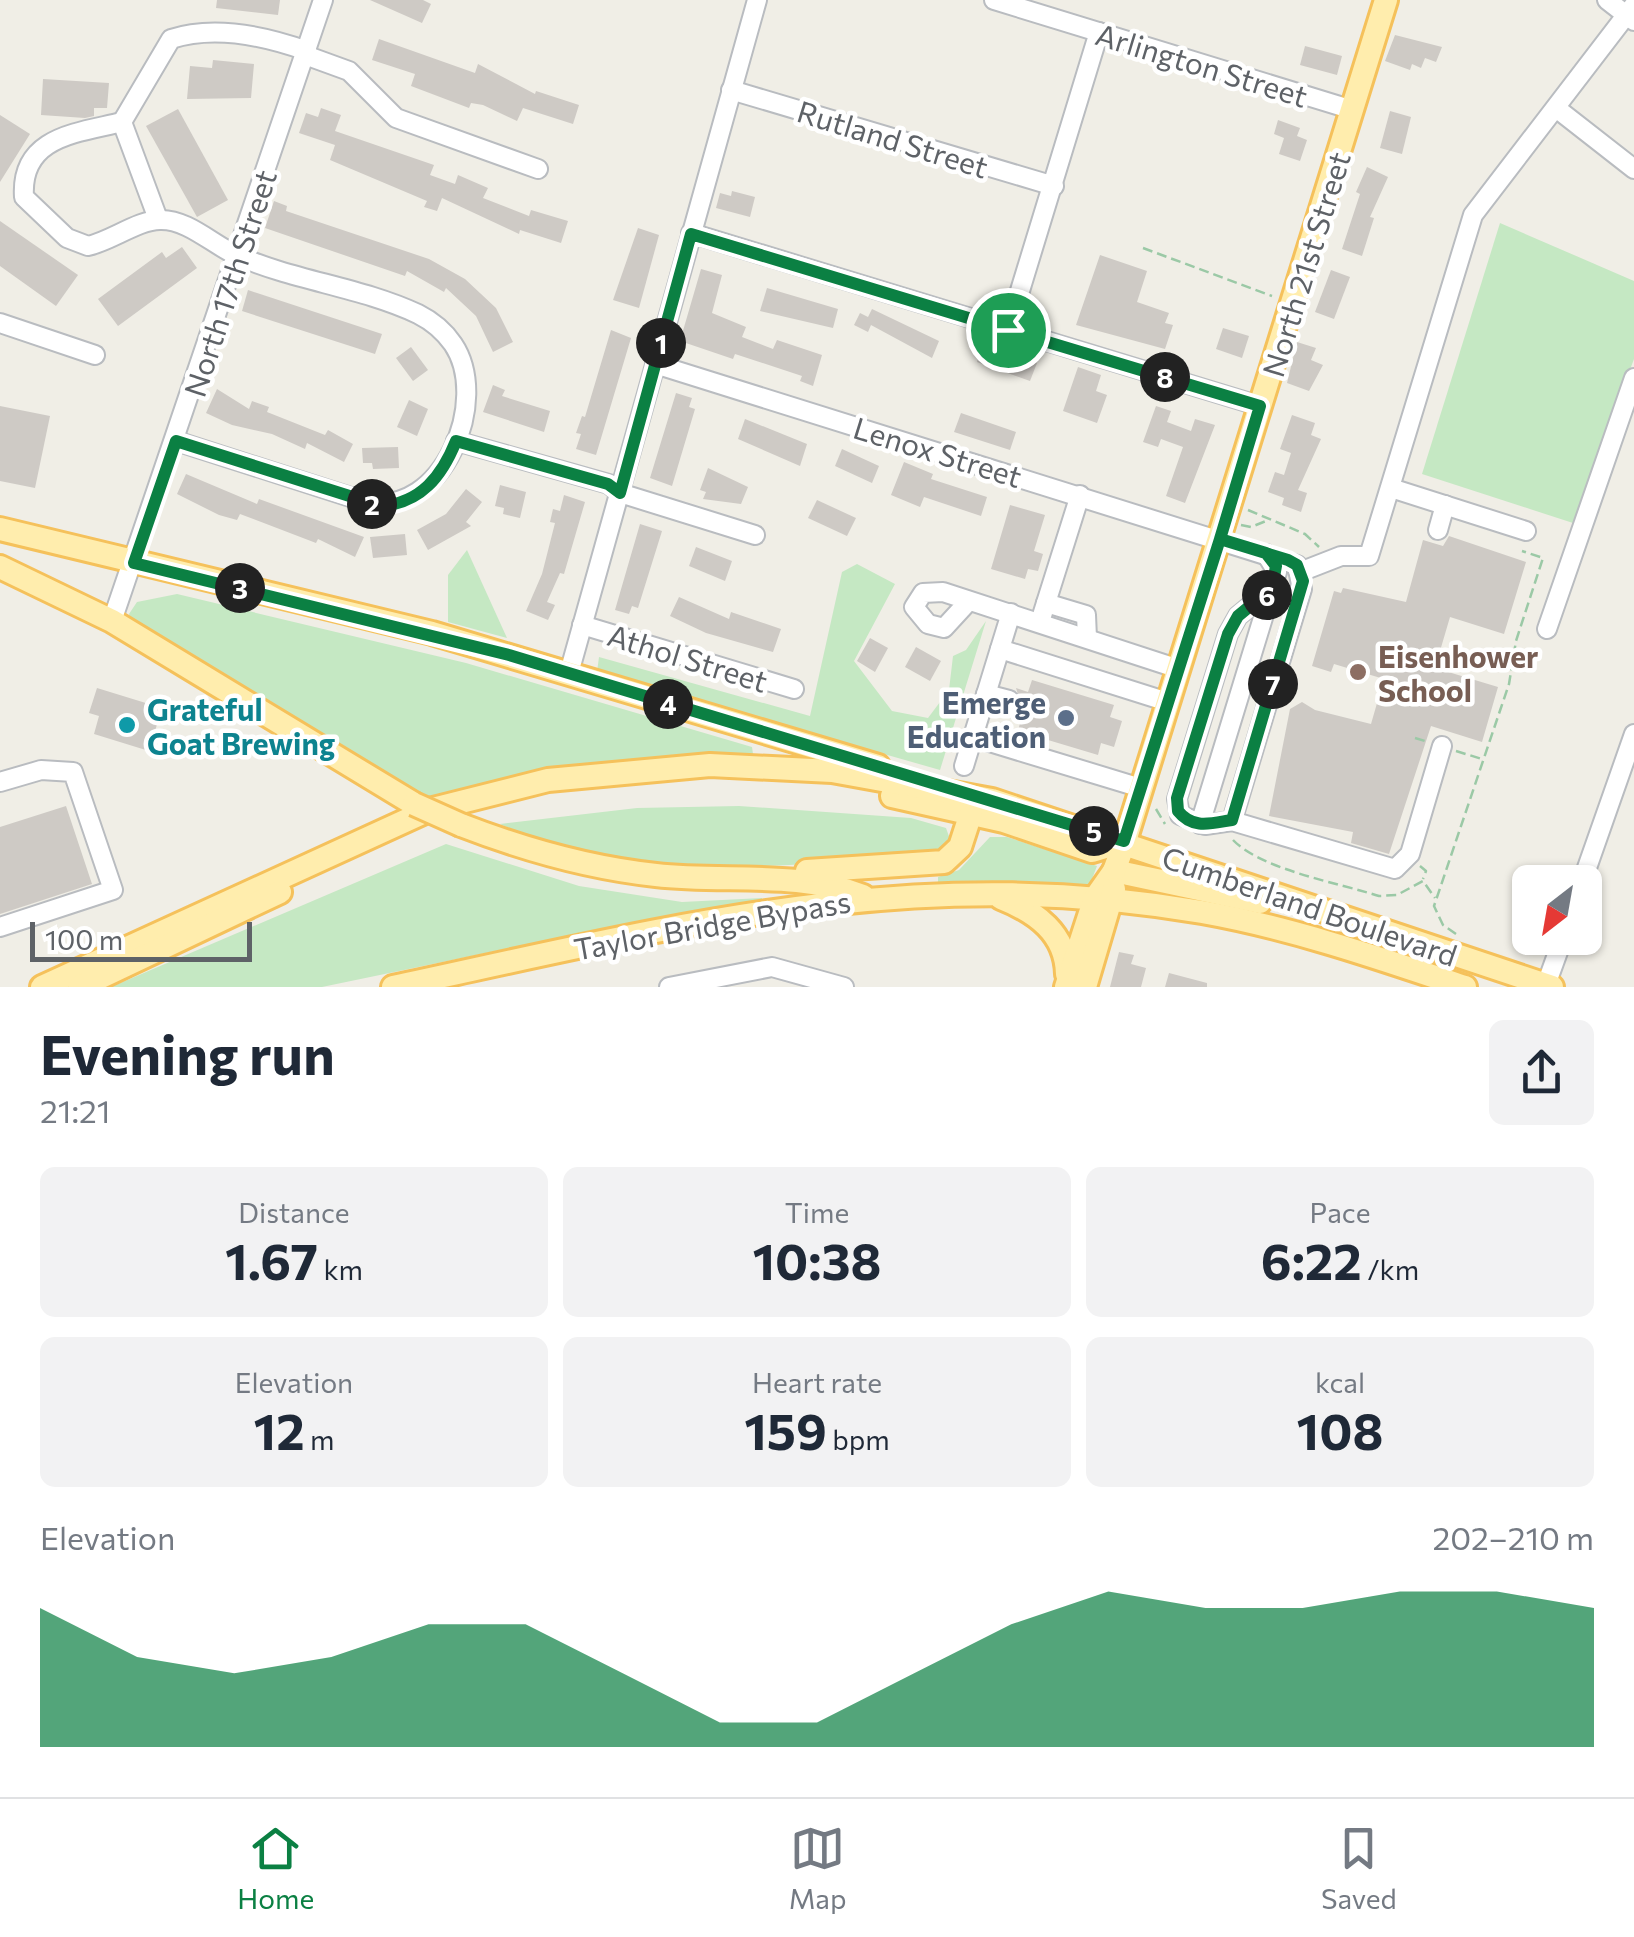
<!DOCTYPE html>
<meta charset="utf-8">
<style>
:root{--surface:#fff;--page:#f2f2f3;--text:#1f2937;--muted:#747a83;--line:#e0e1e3;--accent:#0b8043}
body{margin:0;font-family:Commissioner,sans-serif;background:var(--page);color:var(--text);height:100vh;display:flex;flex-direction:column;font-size:38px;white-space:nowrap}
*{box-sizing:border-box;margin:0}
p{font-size:32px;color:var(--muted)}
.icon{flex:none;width:55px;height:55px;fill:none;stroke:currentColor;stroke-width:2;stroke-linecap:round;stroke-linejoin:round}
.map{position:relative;height:987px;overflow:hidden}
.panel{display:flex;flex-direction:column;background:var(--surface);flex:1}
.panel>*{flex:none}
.needle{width:65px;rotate:211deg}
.controls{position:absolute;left:1512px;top:865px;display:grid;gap:20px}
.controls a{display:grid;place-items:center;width:90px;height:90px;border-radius:15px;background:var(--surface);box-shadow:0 2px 8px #0004;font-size:50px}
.scale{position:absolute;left:30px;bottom:25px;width:222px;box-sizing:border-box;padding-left:10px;border:5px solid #5e6267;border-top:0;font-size:28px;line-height:35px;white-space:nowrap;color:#5e6267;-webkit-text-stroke:8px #fff;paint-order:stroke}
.pin{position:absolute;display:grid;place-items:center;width:85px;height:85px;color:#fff;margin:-42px;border:5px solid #fff;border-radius:50%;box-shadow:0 2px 10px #0007}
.km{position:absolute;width:50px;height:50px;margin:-25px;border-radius:50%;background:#222;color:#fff;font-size:28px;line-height:50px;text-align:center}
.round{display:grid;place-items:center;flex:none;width:105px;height:105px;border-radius:15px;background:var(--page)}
.headline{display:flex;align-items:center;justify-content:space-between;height:170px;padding:0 40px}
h1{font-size:55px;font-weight:700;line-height:75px}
.metrics{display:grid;grid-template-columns:repeat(3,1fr);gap:15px;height:170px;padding:10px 40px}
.metrics div{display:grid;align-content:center;border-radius:15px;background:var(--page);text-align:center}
.metrics b{font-size:50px;font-weight:700}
.metrics small{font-size:28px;font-weight:400}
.metrics p{font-size:28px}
.chart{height:280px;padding:20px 40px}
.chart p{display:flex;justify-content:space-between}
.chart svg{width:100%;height:180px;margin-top:10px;fill:var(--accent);opacity:.7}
.dock{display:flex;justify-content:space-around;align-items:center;height:140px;border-top:2px solid var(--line);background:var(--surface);font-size:28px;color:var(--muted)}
.dock a{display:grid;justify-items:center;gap:5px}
.dock .selected{color:var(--accent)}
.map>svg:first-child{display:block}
.green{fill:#c5e8c3}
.building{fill:#cecac5}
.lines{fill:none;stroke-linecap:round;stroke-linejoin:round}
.minor-casing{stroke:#b9bcc0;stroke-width:22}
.major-casing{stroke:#f5c15b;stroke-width:28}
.path{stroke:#9bc9a6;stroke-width:2.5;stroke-dasharray:10 5;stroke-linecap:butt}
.minor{stroke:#fff;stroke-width:18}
.major{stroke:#ffedad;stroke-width:22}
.major-bridge-casing{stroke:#f5c15b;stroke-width:28;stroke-linecap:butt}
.major-bridge{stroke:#ffedad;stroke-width:22}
.route-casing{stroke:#fff;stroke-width:20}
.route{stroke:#0b8043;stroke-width:12}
.education-dot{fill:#8d6e63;stroke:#fff;stroke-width:4}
.service-dot{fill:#5c6f8a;stroke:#fff;stroke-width:4}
.culture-dot{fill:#0f9aa8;stroke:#fff;stroke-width:4}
.labels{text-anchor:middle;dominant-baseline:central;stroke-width:9;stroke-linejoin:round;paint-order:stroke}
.street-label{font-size:30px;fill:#5e6267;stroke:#fff}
.education-label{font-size:30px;font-weight:bold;fill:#785e54;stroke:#fff;text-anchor:start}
.service-label{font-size:30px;font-weight:bold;fill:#4e5e75;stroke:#fff;text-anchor:end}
.culture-label{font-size:30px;font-weight:bold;fill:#0d838f;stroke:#fff;text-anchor:start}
</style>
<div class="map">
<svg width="1634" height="987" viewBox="0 0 1634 987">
<rect width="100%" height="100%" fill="#f0eee6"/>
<g class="green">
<polygon points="1500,223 1634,281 1634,359 1573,523 1422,474"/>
<polygon points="467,550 507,638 448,622 448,575"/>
<polygon points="857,564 895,584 854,661 892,711 928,718 949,690 953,656 966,650 986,621 940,770 597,672 599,657 810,716 842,572"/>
<polygon points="177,594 466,663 752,747 753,754 544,770 431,799 345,755 131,622 129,614 137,602"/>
<path d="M739 806 911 818 946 828 951 842 942 852C795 866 639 886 500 824L637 808Z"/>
<polygon points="990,837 1007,837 1097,866 1087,892 938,887 938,877 959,870"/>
<polygon points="446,844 579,886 682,902 762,898 762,904 684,912 322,987 111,987"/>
</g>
<g class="building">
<polygon points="217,0 280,0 278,15 216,8"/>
<polygon points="370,0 423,0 431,4 422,23"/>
<polygon points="1395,35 1442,47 1436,62 1425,58 1421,68 1412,64 1410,70 1385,61"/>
<polygon points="379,39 475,73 478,64 535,94 536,91 579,105 573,124 523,108 517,121 483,105 471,103 469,108 411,86 415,74 372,60"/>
<polygon points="1305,46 1342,56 1337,75 1300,65"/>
<polygon points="213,60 254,64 251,98 187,99 190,66 212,68"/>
<polygon points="43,79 109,83 107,108 94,108 94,116 85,118 41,115"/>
<polygon points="321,108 341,115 335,131 434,165 430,175 455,184 458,175 488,188 483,198 529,216 531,210 568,221 561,243 520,230 519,234 442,198 437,211 424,207 427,201 330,160 335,145 299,133 306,113 318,117"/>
<polygon points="178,109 228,200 197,217 146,126"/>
<polygon points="1390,111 1411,117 1402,154 1380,148"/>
<polygon points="0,115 30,134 0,182"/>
<polygon points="1278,120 1300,128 1297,136 1307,140 1300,161 1279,154 1284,138 1274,134"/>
<polygon points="1367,167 1388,177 1370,217 1374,218 1362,256 1342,249 1360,194 1356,192"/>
<polygon points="732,191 755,197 750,217 716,208 720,193 731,196"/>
<polygon points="274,201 287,206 286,211 429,259 465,279 496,308 513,342 493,352 476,316 446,288 444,292 407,271 405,276 265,228"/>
<polygon points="0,221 78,275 56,306 0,266"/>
<polygon points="638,228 659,235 639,308 613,300"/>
<polygon points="182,247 197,268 118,326 98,299 162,252 166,258"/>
<polygon points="1100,255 1147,271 1137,302 1169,313 1165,323 1173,325 1165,349 1076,325"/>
<polygon points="701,269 722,275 712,313 746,327 742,337 773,349 777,340 822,355 813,386 800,381 802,376 735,354 733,359 680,341"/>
<polygon points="1331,270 1350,277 1334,319 1315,312"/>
<polygon points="767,288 838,309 833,328 760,311"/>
<polygon points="248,290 382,334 375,354 242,311"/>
<polygon points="872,309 939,341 932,358 871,325 868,332 854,325 860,313 868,317"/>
<polygon points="1223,328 1249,336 1242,358 1216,349"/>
<polygon points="611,330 631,338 596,455 576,449 581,434 576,433 582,416 585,417"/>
<polygon points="1297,342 1316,348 1311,360 1323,365 1309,391 1287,383"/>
<polygon points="982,344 1037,363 1030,381 977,362"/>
<polygon points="411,347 428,370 413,381 396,358"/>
<polygon points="1078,367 1101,375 1096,391 1107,395 1097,423 1063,411"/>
<polygon points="493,385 505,390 502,396 550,411 544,432 483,412"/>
<polygon points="217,389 249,409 252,401 269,407 267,412 325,435 328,430 353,444 344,462 307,443 305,449 272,434 232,425 206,413"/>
<polygon points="676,393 692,398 689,407 695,409 672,486 650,478"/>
<polygon points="409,400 428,409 417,436 397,427"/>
<polygon points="0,406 50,416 35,488 0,481"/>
<polygon points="1156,406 1171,411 1167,422 1191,431 1195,419 1215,425 1185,503 1166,496 1183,447 1161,439 1158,447 1143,442"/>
<polygon points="961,413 1016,432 1010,450 954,432"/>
<polygon points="1292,415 1315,423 1311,435 1321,439 1298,490 1307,493 1301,512 1282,505 1284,498 1268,492 1275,472 1284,475 1291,453 1280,449"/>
<polygon points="745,419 807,444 800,466 738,439"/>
<polygon points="398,447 399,468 373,469 372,463 363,463 362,448"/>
<polygon points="842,449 879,466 872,483 835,466"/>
<polygon points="904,462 933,474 931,479 987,497 981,516 924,497 920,507 891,495"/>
<polygon points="708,468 748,487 741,504 703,499 706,492 700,490"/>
<polygon points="186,474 257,504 259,499 364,537 355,557 318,539 316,543 240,514 237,520 219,515 177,494"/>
<polygon points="500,485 526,492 520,518 503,514 504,508 495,506"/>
<polygon points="466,489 482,502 466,522 471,526 428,550 417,530 446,514"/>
<polygon points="564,495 585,502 564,574 560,573 547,602 555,605 548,620 526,611 542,574 555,523 550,522 553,509 560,511"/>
<polygon points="817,500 856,518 847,536 808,518"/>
<polygon points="1010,505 1045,515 1034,551 1043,554 1038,571 1028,569 1025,579 991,569"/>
<polygon points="640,524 662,531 638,608 632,606 629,614 615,610"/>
<polygon points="405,534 407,555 373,558 370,537"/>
<polygon points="1449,536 1526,562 1504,634 1450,617 1435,668 1498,687 1482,742 1431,726 1389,854 1351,843 1353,832 1269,816 1290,709 1302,702 1315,710 1371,724 1384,679 1334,664 1331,672 1312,666 1334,591 1341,593 1343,588 1406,602 1423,540 1443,546"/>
<polygon points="696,547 732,561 725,581 689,566"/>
<polygon points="679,597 729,619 731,612 781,629 773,652 706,633 670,616"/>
<polygon points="870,638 888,648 875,672 857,661"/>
<polygon points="916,647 941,661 930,681 905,667"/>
<polygon points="1032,680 1114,705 1110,717 1122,721 1114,747 1101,743 1098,755 1018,731 1021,719 1008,715 1021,704 1016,688 1028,692"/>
<polygon points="97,688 162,708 149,751 94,734 99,716 89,713"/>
<polygon points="66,806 92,884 0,914 0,827"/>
<polygon points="1119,952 1134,955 1131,964 1146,968 1141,987 1110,987"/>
<polygon points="1169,973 1207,983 1207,987 1165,987"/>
</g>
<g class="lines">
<g class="minor-casing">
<g id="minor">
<polyline points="994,0 1353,110"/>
<polyline points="1607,0 1634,21"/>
<polyline points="305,55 349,71 396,118 538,169"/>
<polyline points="731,90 1054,186"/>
<polyline points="1556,108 1634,169"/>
<path d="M122 122C78 133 20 136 24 197L67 238 88 246C111 241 138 220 160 220 187 219 212 244 236 255 294 281 361 287 418 314 432 321 444 331 453 344 491 400 443 518 366 502L176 441"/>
<path d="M158 219 122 122 171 39C214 25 265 36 307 51"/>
<polyline points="691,233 1260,406"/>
<polyline points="0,323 95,355"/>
<polyline points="1008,330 1099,32"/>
<polyline points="655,364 1297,565 1302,589 1232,821"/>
<polyline points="456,441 609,484 620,493 755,535"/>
<polyline points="1391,488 1526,531"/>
<polyline points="1438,530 1445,505"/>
<polyline points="1300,572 1341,556 1369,556 1473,215 1634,5"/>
<polyline points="1272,588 1238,616 1228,634 1177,799 1180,815 1205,825 1232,821 1395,869 1410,854 1442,746"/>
<polyline points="967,603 944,628 928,624 914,607 923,593 943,592 1179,669"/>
<polyline points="1046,603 1086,615 1087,638"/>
<polyline points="112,621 323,0"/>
<polyline points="1040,622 1080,495"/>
<polyline points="582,625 794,689"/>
<polyline points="1547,629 1634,378"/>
<polyline points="1000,649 1168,702"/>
<polyline points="569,673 757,0"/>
<polyline points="986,694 1009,700"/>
<polyline points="973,737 1141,788"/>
<polyline points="964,766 1011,613"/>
<polyline points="0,782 41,770 73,772 113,890 0,927"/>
<polyline points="1200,824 1277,572 1266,554"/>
<polyline points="1582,882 1634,734"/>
<polyline points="1546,985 1563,938"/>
<polyline points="669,987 772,967 844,987"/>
</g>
</g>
<g class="major-casing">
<g id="major">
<polyline points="0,529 432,633 878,766"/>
<polyline points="0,567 112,621 414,804"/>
<polyline points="892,796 1004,821 1092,851 1125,841"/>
<path d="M461 825C523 849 590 868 656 875 726 883 797 870 863 896"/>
<polyline points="807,871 944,862 960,847 971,813"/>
<polyline points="1114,871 1260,902"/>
<path d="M1001 898C1036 912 1066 933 1067 974"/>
<polyline points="42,987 429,810 548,780 710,765 832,771 992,800 1552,987"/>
<polyline points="80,987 280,892"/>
<path d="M393 987C672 927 913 862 1202 912 1292 928 1379 958 1465 987"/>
<polyline points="1066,987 1095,898 1114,871 1125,841 1386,0"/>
<polyline points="1085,987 1114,889"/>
</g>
</g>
<g class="path">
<polyline points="1143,248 1272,296"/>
<polyline points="1248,510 1305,534 1319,547"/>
<polyline points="1241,525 1251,527 1266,521"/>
<polyline points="1415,738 1425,741"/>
<polyline points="1456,751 1482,759"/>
<polyline points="1156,809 1165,824"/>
<path d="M1233 840C1262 870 1339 883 1379 896L1397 895 1423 881 1435 898"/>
<polyline points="1420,866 1426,871 1423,879"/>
<polyline points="1456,934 1443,925 1434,906 1509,684 1516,641 1543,558 1522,551"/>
</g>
<use href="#minor" class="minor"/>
<use href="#major" class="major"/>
<g class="major-bridge-casing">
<polyline id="major-bridge" points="414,804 461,825"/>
</g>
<use href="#major-bridge" class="major-bridge"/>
</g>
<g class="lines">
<g class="route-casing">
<path id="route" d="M1008 330 691 234 620 493 608 484 456 441C442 476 421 503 381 506L176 441 134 563 509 655 1124 841 1220 539 1266 553 1276 566 1272 588 1238 616 1228 634 1177 798 1178 811C1193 830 1212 823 1232 820L1303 581 1297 565 1288 560 1220 539 1260 406 1008 330"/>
</g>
<use href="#route" class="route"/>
</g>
<circle class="education-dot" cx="1358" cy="672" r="10"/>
<circle class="service-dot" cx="1066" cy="718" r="10"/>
<circle class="culture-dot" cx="127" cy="725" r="10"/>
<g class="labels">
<g class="street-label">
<text transform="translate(1202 64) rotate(17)">Arlington Street</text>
<text transform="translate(893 138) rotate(17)">Rutland Street</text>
<text transform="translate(1305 264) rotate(-73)">North 21st Street</text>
<text transform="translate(229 283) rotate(-72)">North 17th Street</text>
<text transform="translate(938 451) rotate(17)">Lenox Street</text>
<text transform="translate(688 657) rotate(17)">Athol Street</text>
<text transform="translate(1310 905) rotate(19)">Cumberland Boulevard</text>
<text transform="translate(712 924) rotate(-10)">Taylor Bridge Bypass</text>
</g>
<g class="education-label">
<text x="1378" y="655">Eisenhower<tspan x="1378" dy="34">School</tspan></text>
</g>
<g class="service-label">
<text x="1046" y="701">Emerge<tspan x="1046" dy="34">Education</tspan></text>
</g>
<g class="culture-label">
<text x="147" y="708">Grateful<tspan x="147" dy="34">Goat Brewing</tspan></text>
</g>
</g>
</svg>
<div class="controls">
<a><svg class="needle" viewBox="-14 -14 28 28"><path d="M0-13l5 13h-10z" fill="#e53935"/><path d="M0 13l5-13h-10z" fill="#747a83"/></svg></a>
</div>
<div class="scale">100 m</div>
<div class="pin" style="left:1008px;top:330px;background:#1e9e55"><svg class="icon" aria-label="arrive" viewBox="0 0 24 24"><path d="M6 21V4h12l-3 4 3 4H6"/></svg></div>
<b class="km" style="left:661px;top:343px">1</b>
<b class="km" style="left:372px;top:504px">2</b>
<b class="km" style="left:240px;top:588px">3</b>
<b class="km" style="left:668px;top:704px">4</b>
<b class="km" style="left:1094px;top:831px">5</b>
<b class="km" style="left:1267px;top:595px">6</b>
<b class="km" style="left:1273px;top:684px">7</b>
<b class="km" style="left:1165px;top:377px">8</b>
</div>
<section class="panel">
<div class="headline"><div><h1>Evening run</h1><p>21:21</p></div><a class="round"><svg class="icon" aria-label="share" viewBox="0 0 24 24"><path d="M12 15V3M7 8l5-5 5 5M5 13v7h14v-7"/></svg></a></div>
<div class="metrics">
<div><p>Distance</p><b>1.67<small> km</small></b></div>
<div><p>Time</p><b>10:38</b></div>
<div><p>Pace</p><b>6:22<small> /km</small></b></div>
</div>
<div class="metrics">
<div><p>Elevation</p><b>12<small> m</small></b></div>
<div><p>Heart rate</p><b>159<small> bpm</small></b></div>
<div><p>kcal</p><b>108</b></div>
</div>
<div class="chart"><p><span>Elevation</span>202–210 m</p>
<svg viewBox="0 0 160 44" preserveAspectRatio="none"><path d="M0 44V10L10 22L20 26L30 22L40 14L50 14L60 26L70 38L80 38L90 26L100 14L110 6L120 10L130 10L140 6L150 6L160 10V44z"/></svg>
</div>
</section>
<nav class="dock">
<a class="selected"><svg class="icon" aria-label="home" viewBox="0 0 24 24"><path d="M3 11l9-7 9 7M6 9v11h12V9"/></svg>Home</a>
<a><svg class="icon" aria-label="map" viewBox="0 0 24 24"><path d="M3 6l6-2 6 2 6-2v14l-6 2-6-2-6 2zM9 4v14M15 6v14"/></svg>Map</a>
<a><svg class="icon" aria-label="saved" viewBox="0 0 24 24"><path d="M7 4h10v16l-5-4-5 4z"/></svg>Saved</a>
</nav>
